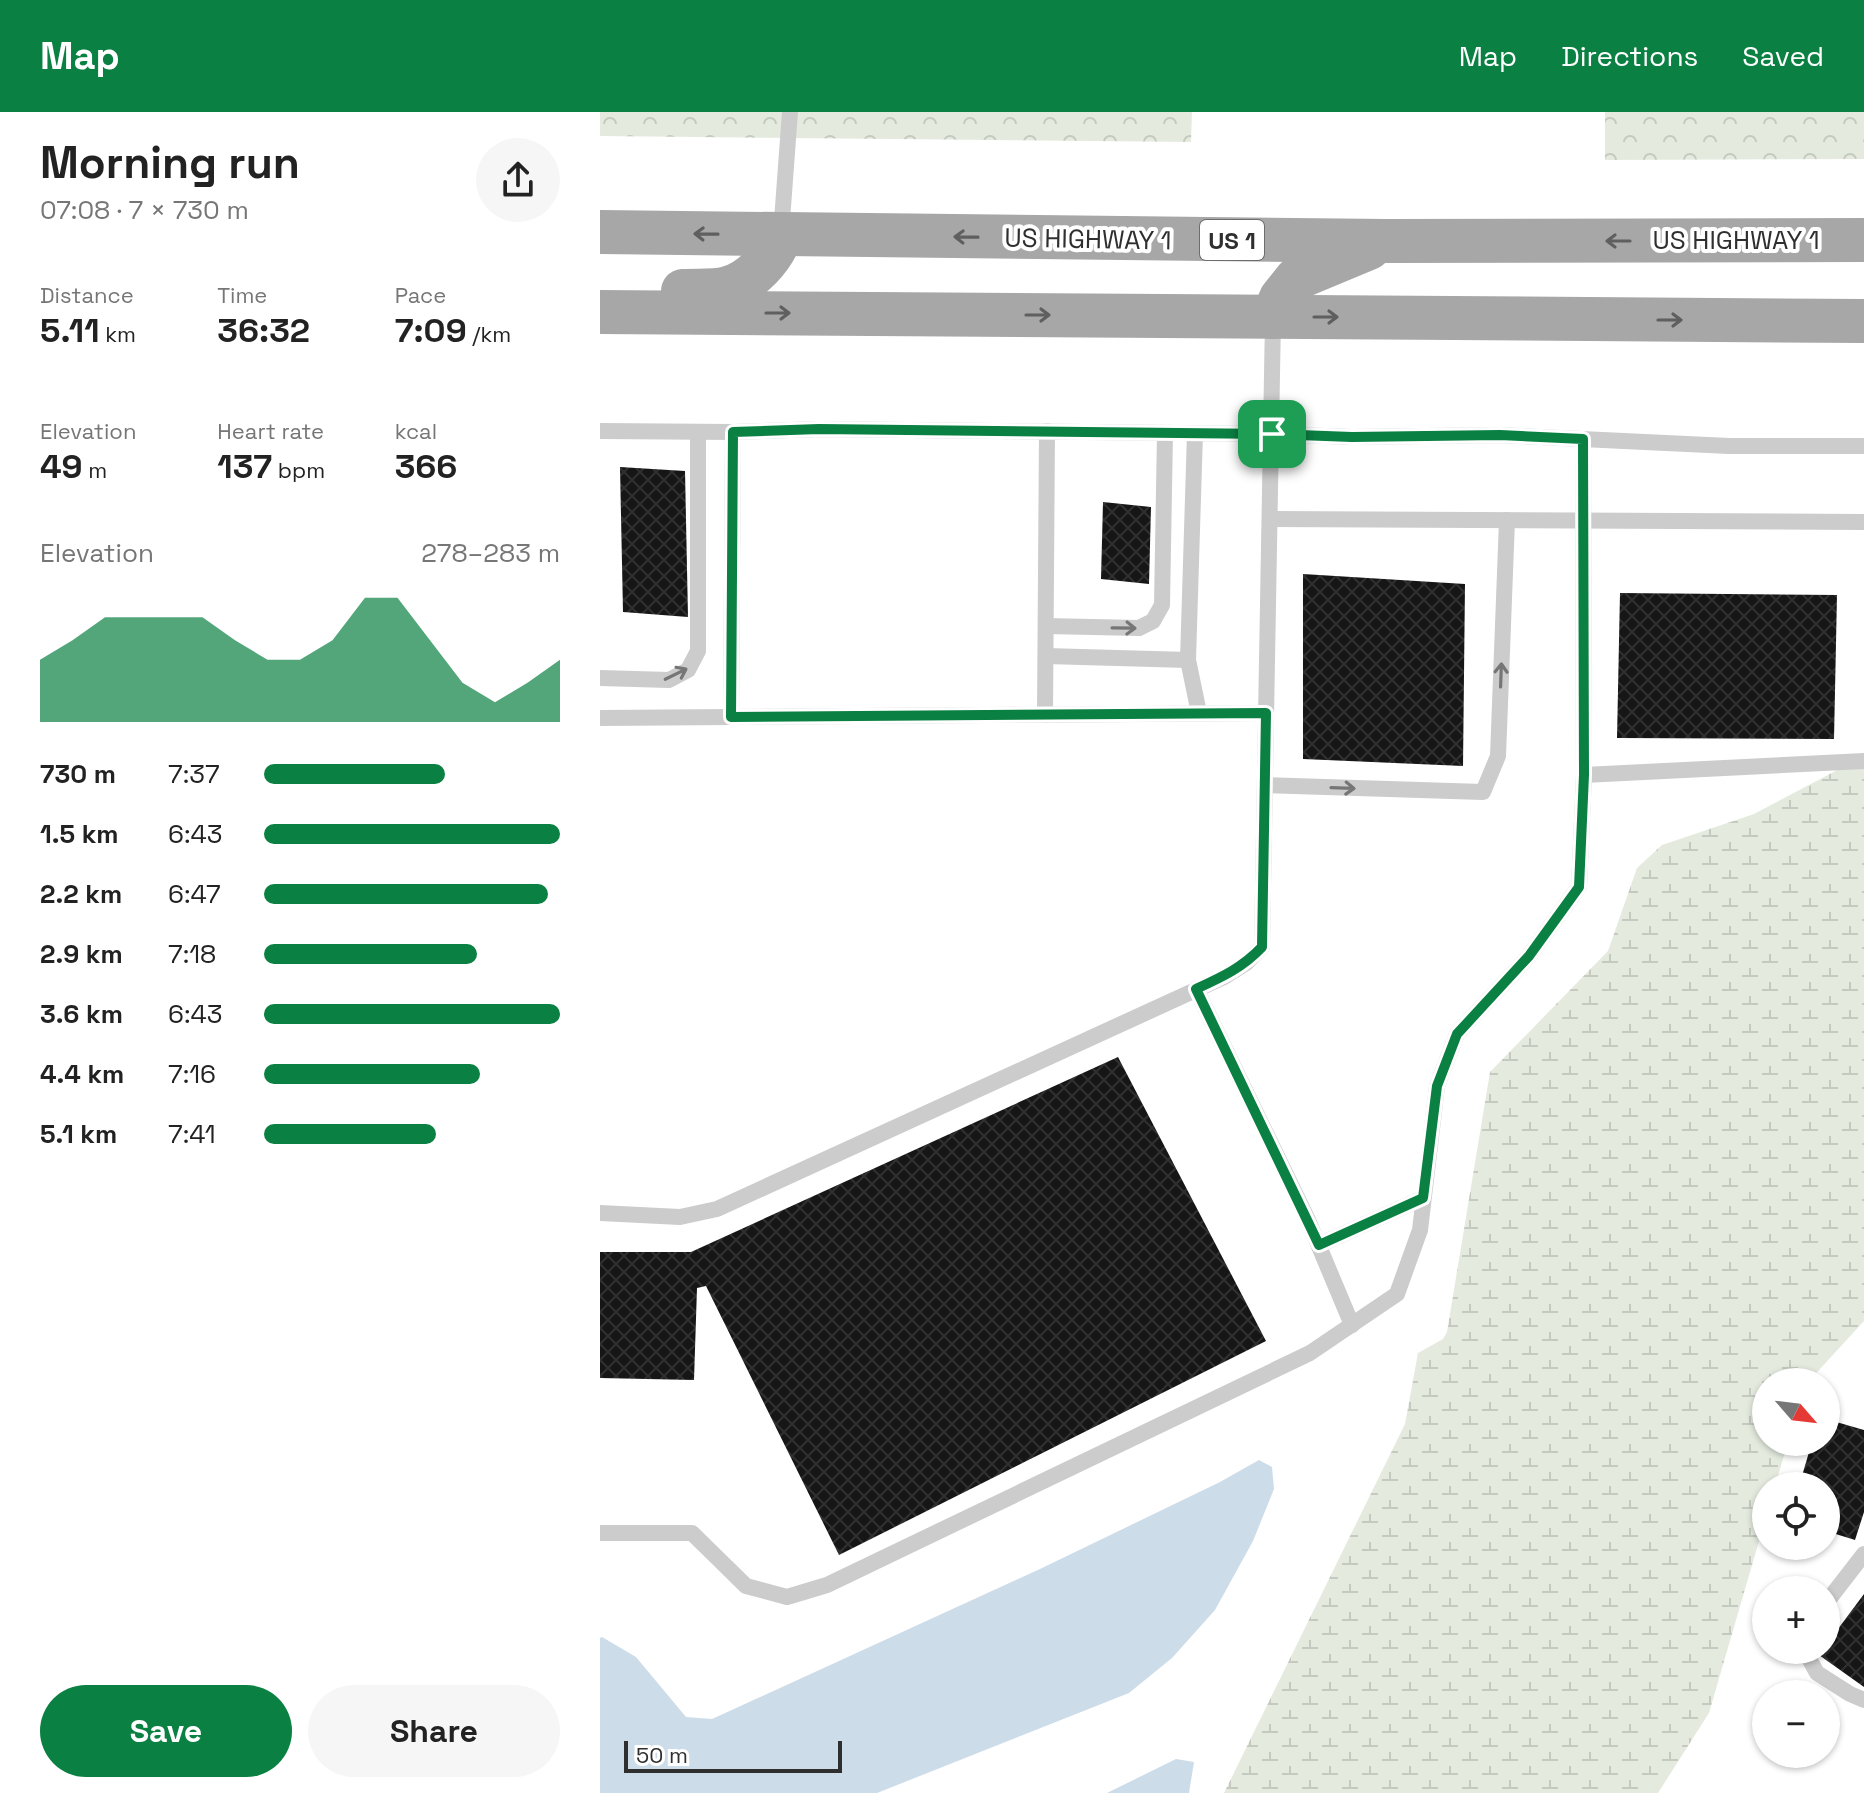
<!DOCTYPE html>
<meta charset="utf-8">
<style>
:root{--surface:#fff;--page:#f6f6f6;--text:#222;--muted:#767676;--accent:#0b8043}
body{margin:0;font-family:"Space Grotesk",sans-serif;background:var(--page);color:var(--text);height:100vh;display:flex;flex-direction:column;font-size:30px;white-space:nowrap}
*{box-sizing:border-box;margin:0}
p{font-size:26px;color:var(--muted)}
.icon{flex:none;width:44px;height:44px;fill:none;stroke:currentColor;stroke-width:2;stroke-linecap:round;stroke-linejoin:round}
.map{position:relative;flex:1;overflow:hidden}
.drawer{display:flex;flex-direction:column;background:var(--surface);width:600px}
.drawer>*{flex:none}
.needle{width:52px;rotate:118deg}
.fabs{position:absolute;left:1152px;top:1256px;display:grid;gap:16px}
.fabs a{display:grid;place-items:center;width:88px;height:88px;border-radius:50%;background:var(--surface);box-shadow:0 2px 6px #0004;font-size:40px}
.scale{position:absolute;left:24px;bottom:20px;width:218px;box-sizing:border-box;padding-left:8px;border:4px solid #2f2f2f;border-top:0;font-size:22px;line-height:28px;white-space:nowrap;color:#2f2f2f;-webkit-text-stroke:6px #fff;paint-order:stroke}
.pin{position:absolute;display:grid;place-items:center;width:68px;height:68px;color:#fff;margin:-34px;border-radius:16px;box-shadow:0 4px 12px #0006}
.round{display:grid;place-items:center;flex:none;width:84px;height:84px;border-radius:42px;background:var(--page)}
.head{display:flex;align-items:center;justify-content:space-between;height:136px;padding:0 40px}
h1{font-size:44px;font-weight:600;line-height:60px}
.stats{display:grid;grid-template-columns:repeat(3,1fr);gap:12px;height:136px;padding:8px 40px}
.stats div{display:grid;align-content:center}
.stats b{font-size:34px;font-weight:600}
.stats small{font-size:22px;font-weight:400}
.stats p{font-size:22px}
.chart{height:224px;padding:16px 40px}
.chart p{display:flex;justify-content:space-between}
.chart svg{width:100%;height:144px;margin-top:8px;fill:var(--accent);opacity:.7}
.cta{display:flex;gap:16px;margin-top:auto;padding:16px 40px}
.cta a{flex:1;height:92px;border-radius:48px;background:var(--accent);color:#fff;font-size:32px;font-weight:600;line-height:92px;text-align:center}
.cta a+a{background:var(--page);color:var(--text)}
ul{padding:0 40px;list-style:none;font-size:26px}
li{display:grid;grid-template-columns:128px 96px 1fr;align-items:center;height:60px}
li i{height:20px;border-radius:10px;background:var(--accent)}
header{display:flex;align-items:center;gap:48px;box-sizing:border-box;height:112px;padding:0 40px;background:var(--accent);color:#fff}
header strong{font-size:38px}
nav{display:flex;gap:44px;margin-inline-start:auto;font-size:28px}
main{display:flex;flex:1;min-height:0}
.map>svg:first-child{display:block}
.forest{fill:url(#forest-crowns)}
.wetland{fill:url(#wetland-marsh)}
.water{fill:#ccdce9}
.building{fill:url(#building-cross-hatch)}
.lines{fill:none;stroke-linecap:round;stroke-linejoin:round}
.service{stroke:#ccc;stroke-width:16}
.primary{stroke:#a7a7a7;stroke-width:44}
.oneway{stroke:#5f5f5f}
.oneway2{stroke:#767676}
.route-casing{stroke:#fff;stroke-width:16}
.route{stroke:#0b8043;stroke-width:10}
.labels{text-anchor:middle;dominant-baseline:central;stroke-width:8;stroke-linejoin:round;paint-order:stroke}
.shield{fill:#fff;stroke:#6d6d6d;stroke-width:2}
.shield-label{font-size:24px;font-weight:bold;fill:#2f2f2f}
.street-label{font-size:26px;fill:#2f2f2f;stroke:#fff}
</style>
<header>
<strong>Map</strong>
<nav><a>Map</a><a>Directions</a><a>Saved</a></nav>
</header>
<main>
<section class="drawer">
<div class="head"><div><h1>Morning run</h1><p>07:08 · 7 × 730 m</p></div><a class="round"><svg class="icon" aria-label="share" viewBox="0 0 24 24"><path d="M12 15V3M7 8l5-5 5 5M5 13v7h14v-7"/></svg></a></div>
<div class="stats">
<div><p>Distance</p><b>5.11<small> km</small></b></div>
<div><p>Time</p><b>36:32</b></div>
<div><p>Pace</p><b>7:09<small> /km</small></b></div>
</div>
<div class="stats">
<div><p>Elevation</p><b>49<small> m</small></b></div>
<div><p>Heart rate</p><b>137<small> bpm</small></b></div>
<div><p>kcal</p><b>366</b></div>
</div>
<div class="chart"><p><span>Elevation</span>278–283 m</p>
<svg viewBox="0 0 160 44" preserveAspectRatio="none"><path d="M0 44V25L10 19L20 12L30 12L40 12L50 12L60 19L70 25L80 25L90 19L100 6L110 6L120 19L130 32L140 38L150 32L160 25V44z"/></svg>
</div>
<ul>
<li><b>730 m</b>7:37<i style="width:61%"></i></li>
<li><b>1.5 km</b>6:43<i style="width:100%"></i></li>
<li><b>2.2 km</b>6:47<i style="width:96%"></i></li>
<li><b>2.9 km</b>7:18<i style="width:72%"></i></li>
<li><b>3.6 km</b>6:43<i style="width:100%"></i></li>
<li><b>4.4 km</b>7:16<i style="width:73%"></i></li>
<li><b>5.1 km</b>7:41<i style="width:58%"></i></li>
</ul>
<div class="cta"><a>Save</a><a>Share</a></div>
</section>
<div class="map">
<svg width="1264" height="1681" viewBox="0 0 1264 1681">
<defs>
<pattern id="forest-crowns" width="20" height="18" patternUnits="userSpaceOnUse" patternTransform="scale(2)"><rect width="20" height="18" fill="#e4ebde"/><path d="M2 6a3 3 0 1 1 6 0M12 15a3 3 0 1 1 6 0" fill="none" stroke="#c4cabf"/></pattern>
<pattern id="wetland-marsh" width="20" height="14" patternUnits="userSpaceOnUse" patternTransform="scale(2)"><rect width="20" height="14" fill="#e4ebde"/><path d="M1 5h8M5 5V1M11 12h8M15 12V8" fill="none" stroke="#c4cabf"/></pattern>
<pattern id="building-cross-hatch" width="8" height="8" patternUnits="userSpaceOnUse" patternTransform="scale(2)"><rect width="8" height="8" fill="#161616"/><path d="M0 0l8 8M0 8l8-8" fill="none" stroke="#303030"/></pattern>
</defs>
<rect width="100%" height="100%" fill="#fff"/>
<g class="forest">
<polygon points="0,0 592,0 591,30 0,24"/>
<polygon points="1005,0 1264,0 1264,47 1005,48"/>
</g>
<polygon class="wetland" points="1264,644 1264,1209 1208,1270 1166,1270 1166,1330 1188,1330 1175,1374 1166,1374 1166,1405 1109,1601 1058,1681 624,1681 805,1312 818,1241 843,1227 847,1220 890,960 1008,839 1037,756 1062,733 1154,702"/>
<g class="water">
<polygon points="659,1348 672,1355 674,1377 653,1429 615,1498 572,1546 529,1581 277,1681 0,1681 0,1526 2,1525 36,1545 86,1605 112,1607 440,1457 620,1370"/>
<polygon points="576,1647 594,1650 589,1681 507,1681"/>
</g>
<g class="building">
<polygon points="20,355 85,359 88,505 23,500"/>
<polygon points="503,390 551,395 549,472 501,467"/>
<polygon points="703,462 865,472 863,654 703,647"/>
<polygon points="1020,481 1237,483 1234,627 1017,626"/>
<polygon points="518,945 666,1229 239,1443 106,1174 97,1176 94,1268 0,1266 0,1140 91,1140"/>
<polygon points="1226,1307 1264,1318 1264,1400 1255,1428 1226,1419 1226,1374 1199,1374 1212,1330 1226,1330"/>
<polygon points="1264,1482 1264,1575 1219,1543 1223,1538 1226,1538 1226,1533"/>
</g>
<g class="lines">
<g class="service">
<polyline points="181,122 190,0"/>
<polyline points="0,319 133,320 131,605"/>
<polyline points="133,320 219,317 672,322 752,325 900,323 1129,334 1264,334"/>
<polyline points="983,327 984,663 1264,649"/>
<polyline points="670,407 1264,410"/>
<polyline points="446,514 539,516 553,509 562,493 565,321"/>
<polyline points="446,544 588,548 595,321"/>
<polyline points="588,548 599,601"/>
<polyline points="0,566 69,568 88,558 98,539 98,320"/>
<polyline points="445,603 447,319"/>
<polyline points="0,606 666,601"/>
<polyline points="665,673 883,680 898,644 907,408"/>
<polyline points="596,877 708,1108 752,1213"/>
<polyline points="0,1101 80,1105 117,1097 624,865 646,851 662,835 673,206"/>
<polyline points="719,1133 823,1086"/>
<polyline points="0,1421 92,1421 146,1474 187,1485 227,1473 710,1241 797,1182 820,1118 837,974 857,922 929,844 979,775 984,663"/>
<polyline points="1226,1491 1264,1442"/>
<polyline points="1206,1538 1206,1541 1217,1561 1250,1582 1264,1588"/>
</g>
<g class="primary">
<polyline points="0,120 786,129 1264,128"/>
<path d="M83 179C97 178 115 180 128 176 153 169 172 146 181 124"/>
<polyline points="0,200 1264,209"/>
<polyline points="673,205 681,186 697,166 769,136"/>
</g>
</g>
<defs><path id="oneway-shaft" d="M-6 0H5M1.5-3L5.5 0L1.5 3" fill="none" stroke-width="1.6" stroke-linecap="round" stroke-linejoin="round" transform="scale(2)"/></defs>
<g class="oneway">
<use href="#oneway-shaft" transform="translate(106 122) rotate(-179)"/>
<use href="#oneway-shaft" transform="translate(366 125) rotate(-179)"/>
<use href="#oneway-shaft" transform="translate(1018 129) rotate(180)"/>
<use href="#oneway-shaft" transform="translate(178 201)"/>
<use href="#oneway-shaft" transform="translate(438 203)"/>
<use href="#oneway-shaft" transform="translate(726 205)"/>
<use href="#oneway-shaft" transform="translate(1070 208)"/>
</g>
<g class="oneway2">
<use href="#oneway-shaft" transform="translate(524 516) rotate(1)"/>
<use href="#oneway-shaft" transform="translate(76 562) rotate(-26)"/>
<use href="#oneway-shaft" transform="translate(901 563) rotate(-88)"/>
<use href="#oneway-shaft" transform="translate(743 676) rotate(2)"/>
</g>
<g class="lines">
<g class="route-casing">
<path id="route" d="M219 317 672 322 752 325 900 323 983 327 984 663 979 775 929 844 857 922 837 974 823 1086 719 1133 596 877C622 865 642 856 662 835L666 601 131 605 133 320Z"/>
</g>
<use href="#route" class="route"/>
</g>
<g class="labels">
<rect class="shield" x="600" y="108" width="64" height="40" rx="6"/>
<g class="shield-label">
<text x="632" y="128">US 1</text>
</g>
<g class="street-label">
<text transform="translate(488 127) rotate(1)">US HIGHWAY 1</text>
<text x="1136" y="128">US HIGHWAY 1</text>
</g>
</g>
</svg>
<div class="fabs">
<a><svg class="needle" viewBox="-14 -14 28 28"><path d="M0-13l5 13h-10z" fill="#e53935"/><path d="M0 13l5-13h-10z" fill="#767676"/></svg></a>
<a><svg class="icon" aria-label="locate" viewBox="0 0 24 24"><circle cx="12" cy="12" r="6"/><path d="M12 2v4M12 18v4M2 12h4M18 12h4"/></svg></a>
<a>+</a>
<a>−</a>
</div>
<div class="scale">50 m</div>
<div class="pin" style="left:672px;top:322px;background:#1e9e55"><svg class="icon" aria-label="arrive" viewBox="0 0 24 24"><path d="M6 21V4h12l-3 4 3 4H6"/></svg></div>
</div>
</main>
